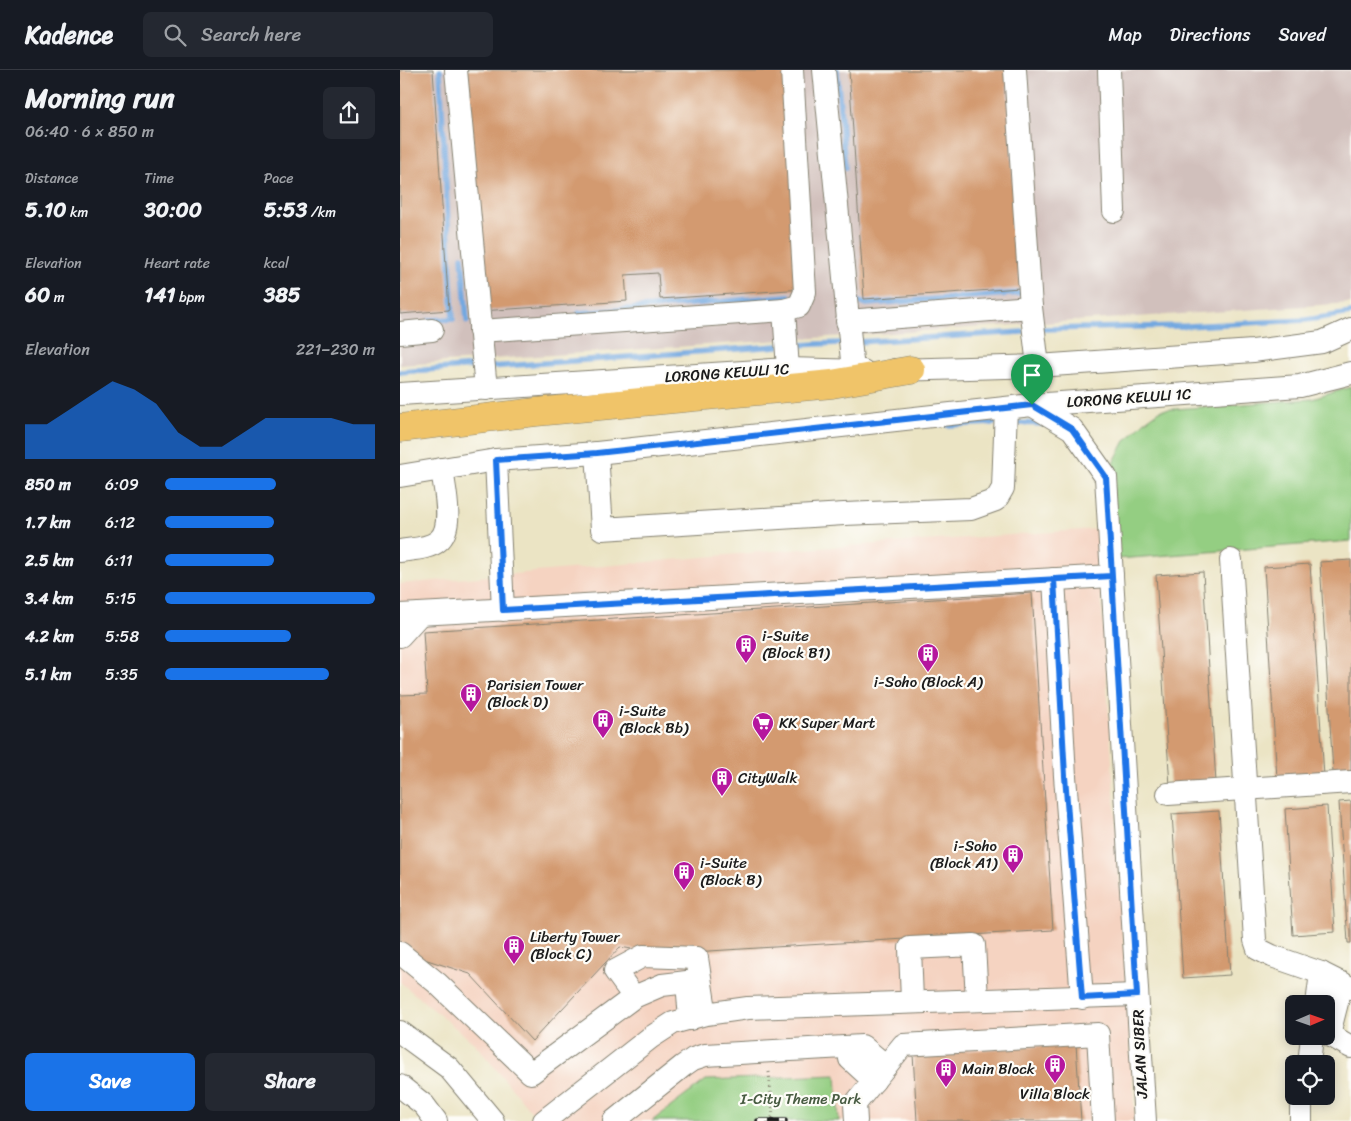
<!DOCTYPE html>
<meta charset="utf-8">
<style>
:root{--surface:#171b24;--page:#242831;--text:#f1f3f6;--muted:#9ea1a6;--line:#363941;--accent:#1a73e8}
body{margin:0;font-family:Sriracha,sans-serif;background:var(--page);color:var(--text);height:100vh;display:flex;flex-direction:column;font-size:19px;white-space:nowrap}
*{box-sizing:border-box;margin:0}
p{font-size:16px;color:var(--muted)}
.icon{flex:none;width:28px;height:28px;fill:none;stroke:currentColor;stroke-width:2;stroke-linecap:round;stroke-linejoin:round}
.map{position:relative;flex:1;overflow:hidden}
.panel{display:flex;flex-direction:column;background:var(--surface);width:400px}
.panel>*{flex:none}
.needle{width:32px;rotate:88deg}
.controls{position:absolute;left:885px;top:925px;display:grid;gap:10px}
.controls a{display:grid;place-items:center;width:50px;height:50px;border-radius:8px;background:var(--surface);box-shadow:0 2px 12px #0003;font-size:25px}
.pin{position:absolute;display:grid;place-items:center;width:42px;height:42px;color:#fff;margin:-51px -21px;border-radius:50% 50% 50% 0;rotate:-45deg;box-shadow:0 0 5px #0007}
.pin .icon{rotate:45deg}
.round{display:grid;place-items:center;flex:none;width:52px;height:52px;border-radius:8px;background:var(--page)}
.head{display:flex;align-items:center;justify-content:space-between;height:85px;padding:0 25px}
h1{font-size:28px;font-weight:700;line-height:38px}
.figures{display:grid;grid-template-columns:repeat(3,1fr);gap:8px;height:85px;padding:5px 25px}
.figures div{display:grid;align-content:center}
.figures b{font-size:21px;font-weight:700}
.figures small{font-size:14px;font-weight:400}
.figures p{font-size:14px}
.chart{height:140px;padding:10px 25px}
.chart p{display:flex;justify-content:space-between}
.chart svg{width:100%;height:90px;margin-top:5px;fill:var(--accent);opacity:.7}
.action{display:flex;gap:10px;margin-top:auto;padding:10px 25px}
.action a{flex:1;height:58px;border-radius:8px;background:var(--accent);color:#fff;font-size:20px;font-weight:700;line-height:58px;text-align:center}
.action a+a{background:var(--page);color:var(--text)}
ul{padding:0 25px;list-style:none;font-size:16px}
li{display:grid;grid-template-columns:80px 60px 1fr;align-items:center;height:38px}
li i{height:12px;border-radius:6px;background:var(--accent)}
header{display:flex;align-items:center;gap:30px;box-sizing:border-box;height:70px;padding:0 25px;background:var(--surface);border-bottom:1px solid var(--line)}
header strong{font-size:24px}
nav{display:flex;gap:28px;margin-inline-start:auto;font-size:18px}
.search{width:350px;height:45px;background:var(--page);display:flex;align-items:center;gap:12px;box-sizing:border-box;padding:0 18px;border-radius:8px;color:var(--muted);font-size:19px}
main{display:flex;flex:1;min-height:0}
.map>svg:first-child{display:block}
.built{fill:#f5d3c1}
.industrial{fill:#d1c0bc}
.green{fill:#94ce82;stroke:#58754f}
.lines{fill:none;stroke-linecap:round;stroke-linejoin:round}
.stream{stroke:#73a8e0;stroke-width:5.5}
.building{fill:#d39a70}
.minor-casing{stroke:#848070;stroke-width:24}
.highway-casing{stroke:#848070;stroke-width:29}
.path{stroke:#848070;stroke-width:3;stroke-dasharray:1 4;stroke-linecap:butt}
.minor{stroke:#fff;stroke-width:22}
.highway{stroke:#f0c469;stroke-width:28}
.rail-casing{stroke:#1c1c1c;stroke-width:5.5}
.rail{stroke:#fdfcf7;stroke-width:4;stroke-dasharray:11;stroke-linecap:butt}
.route-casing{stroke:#fff;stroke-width:10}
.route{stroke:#1a73e8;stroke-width:6}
.labels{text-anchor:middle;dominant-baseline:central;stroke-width:4.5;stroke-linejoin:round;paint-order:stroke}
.street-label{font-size:15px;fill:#1c1c1c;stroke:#fdfcf7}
.poi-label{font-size:15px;fill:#1c1c1c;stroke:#fdfcf7;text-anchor:start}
.park-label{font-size:15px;fill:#465a40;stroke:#fdfcf7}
</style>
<header>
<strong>Kadence</strong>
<div class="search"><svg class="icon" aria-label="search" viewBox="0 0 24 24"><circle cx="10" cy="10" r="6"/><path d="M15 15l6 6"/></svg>Search here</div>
<nav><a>Map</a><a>Directions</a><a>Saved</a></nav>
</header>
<main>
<section class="panel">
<div class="head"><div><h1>Morning run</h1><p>06:40 · 6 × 850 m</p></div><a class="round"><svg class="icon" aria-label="share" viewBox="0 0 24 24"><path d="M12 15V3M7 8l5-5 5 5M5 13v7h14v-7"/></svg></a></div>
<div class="figures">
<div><p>Distance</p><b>5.10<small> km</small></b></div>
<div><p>Time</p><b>30:00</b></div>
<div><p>Pace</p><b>5:53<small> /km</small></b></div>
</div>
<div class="figures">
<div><p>Elevation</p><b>60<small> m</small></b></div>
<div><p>Heart rate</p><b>141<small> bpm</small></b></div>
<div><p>kcal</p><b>385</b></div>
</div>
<div class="chart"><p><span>Elevation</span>221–230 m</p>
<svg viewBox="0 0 160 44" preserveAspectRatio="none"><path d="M0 44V27L10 27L20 20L30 13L40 6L50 10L60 17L70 31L80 38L90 38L100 31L110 24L120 24L130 24L140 24L150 27L160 27V44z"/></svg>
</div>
<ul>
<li><b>850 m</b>6:09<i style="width:53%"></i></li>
<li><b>1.7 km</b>6:12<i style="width:52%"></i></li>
<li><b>2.5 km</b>6:11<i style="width:52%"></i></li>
<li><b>3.4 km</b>5:15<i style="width:100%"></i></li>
<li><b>4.2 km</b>5:58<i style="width:60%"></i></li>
<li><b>5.1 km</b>5:35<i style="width:78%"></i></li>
</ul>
<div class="action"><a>Save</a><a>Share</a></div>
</section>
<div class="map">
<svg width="951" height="1051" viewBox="0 0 951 1051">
<rect width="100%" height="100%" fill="#fdfcf7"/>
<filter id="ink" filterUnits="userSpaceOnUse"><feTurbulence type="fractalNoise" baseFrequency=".02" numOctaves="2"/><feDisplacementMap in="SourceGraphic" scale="10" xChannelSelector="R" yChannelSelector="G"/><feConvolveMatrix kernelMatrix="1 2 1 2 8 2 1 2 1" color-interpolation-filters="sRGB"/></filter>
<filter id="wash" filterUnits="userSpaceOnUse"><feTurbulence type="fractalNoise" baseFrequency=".0096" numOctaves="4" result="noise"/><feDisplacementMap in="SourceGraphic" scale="20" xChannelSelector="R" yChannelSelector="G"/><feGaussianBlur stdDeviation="1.12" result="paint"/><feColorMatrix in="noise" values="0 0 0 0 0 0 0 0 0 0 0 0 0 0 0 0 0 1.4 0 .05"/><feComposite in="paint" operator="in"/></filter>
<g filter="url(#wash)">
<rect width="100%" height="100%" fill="#ebe4c4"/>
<polygon class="built" points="697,459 735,1051 139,1051 75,974 0,912 0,514 360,482"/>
<polygon class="industrial" points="0,0 951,0 951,233 0,295"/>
<g class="green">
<polygon points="951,317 951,471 718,489 711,397 725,371 744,352 761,340 912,329"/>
<polygon points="436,1005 439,1051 252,1051 306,1010"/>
</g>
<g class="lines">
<g class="stream">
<polyline points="437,0 445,98"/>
<polyline points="62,187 67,251"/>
<polyline points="454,227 454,231 467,234 625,223"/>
<polyline points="179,243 389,226"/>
<polyline points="30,250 53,249 40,0"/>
<polyline points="640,259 786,256 906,250 951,243"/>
<polyline points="457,272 623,262"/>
<polyline points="396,275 440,273"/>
<polyline points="90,297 378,276"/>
<polyline points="0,302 75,296"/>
<polyline points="613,353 647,354"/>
<polyline points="548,355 594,353"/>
</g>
</g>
<g id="blocks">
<g class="building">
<polygon points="0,0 33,0 49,240 0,244"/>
<polygon points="65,0 388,0 403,219 260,229 258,203 225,205 227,231 81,241"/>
<polygon points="449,0 606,0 620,218 464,229"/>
<polygon points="951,490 951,701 933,702 920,492"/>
<polygon points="910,494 924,706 877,709 864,497"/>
<polygon points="803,502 816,713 770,716 756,505"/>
<polygon points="632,523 653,860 260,884 220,877 132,971 70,904 0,881 0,625 27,624 23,561"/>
<polygon points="951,731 951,873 948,873 939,732"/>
<polygon points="927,736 935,862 893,865 885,739"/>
<polygon points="819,741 830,905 783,908 772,744"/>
<polygon points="676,974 681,1051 517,1051 513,984"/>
</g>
</g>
</g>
<g filter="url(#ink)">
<use href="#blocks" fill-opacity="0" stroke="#848070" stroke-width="1"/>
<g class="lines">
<g class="minor-casing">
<g id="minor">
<polyline points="56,0 86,319"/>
<polyline points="424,0 453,301"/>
<polyline points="615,0 631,237 638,296"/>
<polyline points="709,0 714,141"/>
<polyline points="384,240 388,299"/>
<polyline points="447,251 631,237"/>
<polyline points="80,261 384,240 399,236 405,222 392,0"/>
<polyline points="0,263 32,260"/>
<polyline points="495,300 638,296 853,281 922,272 951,259"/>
<polyline points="0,324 388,299 463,301"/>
<polyline points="632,335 672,359 706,407 745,1051"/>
<polyline points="197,383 202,459 444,444 571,439 596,430 603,418 606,338"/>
<polyline points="96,390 103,540"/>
<polyline points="0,406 96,390 197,383 632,335 900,316 951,303"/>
<path d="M0 481C11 479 29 479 38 471 55 458 44 417 42 399"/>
<polyline points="831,490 855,870 858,879 872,886 921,903 951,918"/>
<polyline points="654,509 665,706 682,928"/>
<polyline points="0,545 712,506"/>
<polyline points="0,566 20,544"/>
<polyline points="768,724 951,712"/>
<polyline points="0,883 37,913 131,1003 234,927 262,915 287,912 290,949"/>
<polyline points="234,927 215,901 243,886 297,888 304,933"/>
<polyline points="512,931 510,878 574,875 577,929"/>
<polyline points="917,934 921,903"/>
<polyline points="0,962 49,998 93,1051"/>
<polyline points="926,963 951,977"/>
<polyline points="929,964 942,913"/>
<polyline points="449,977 450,989 474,1011"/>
<polyline points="909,994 912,966"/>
<polyline points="0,1016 24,1035 36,1051"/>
<polyline points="901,1026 901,1051"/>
<polyline points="144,1051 250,968 273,953 306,944 348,938 737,925"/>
<polyline points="214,1051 283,996 293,989 305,985 462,976 486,996"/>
<polyline points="456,1051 455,1034 503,975 698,964 703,1051"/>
</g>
</g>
<g class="highway-casing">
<polyline id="highway" points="0,358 136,342 432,314 511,300"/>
</g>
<polyline class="path" points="369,1002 373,1045 370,1051"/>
<use href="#minor" class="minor"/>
<use href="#highway" class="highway"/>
<g class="rail-casing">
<polyline id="rail" points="358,1051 385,1051"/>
</g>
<use href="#rail" class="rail"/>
</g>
</g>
<g class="lines" filter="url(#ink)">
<g class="route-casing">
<polyline id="route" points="632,335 197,383 96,390 103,540 712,506 737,925 682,928 665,706 654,509 712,506 706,407 672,359 632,335"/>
</g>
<use href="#route" class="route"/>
</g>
<defs>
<g id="building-pin" transform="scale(1.125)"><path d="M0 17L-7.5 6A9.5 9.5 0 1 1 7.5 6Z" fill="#b5179e" stroke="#fdfcf7"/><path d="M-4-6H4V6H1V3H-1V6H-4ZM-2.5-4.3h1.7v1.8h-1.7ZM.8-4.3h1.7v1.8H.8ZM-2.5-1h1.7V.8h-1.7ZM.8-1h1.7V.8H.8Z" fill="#fff"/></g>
<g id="supermarket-pin" transform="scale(1.125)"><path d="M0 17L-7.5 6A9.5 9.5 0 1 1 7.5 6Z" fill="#b5179e" stroke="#fdfcf7"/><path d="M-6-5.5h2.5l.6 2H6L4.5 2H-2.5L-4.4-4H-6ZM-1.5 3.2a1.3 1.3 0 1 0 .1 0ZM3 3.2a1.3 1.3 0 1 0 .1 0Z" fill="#fff"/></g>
</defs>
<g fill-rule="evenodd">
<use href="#building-pin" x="346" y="575"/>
<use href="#building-pin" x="528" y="584"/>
<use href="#building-pin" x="71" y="624"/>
<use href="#building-pin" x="203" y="650"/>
<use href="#supermarket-pin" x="363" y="653"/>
<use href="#building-pin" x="322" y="708"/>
<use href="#building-pin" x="613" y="785"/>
<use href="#building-pin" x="284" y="802"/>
<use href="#building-pin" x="114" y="876"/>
<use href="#building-pin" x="655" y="995"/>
<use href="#building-pin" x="546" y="999"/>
</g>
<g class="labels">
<g class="street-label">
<text transform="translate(327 303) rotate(-4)">LORONG KELULI 1C</text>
<text transform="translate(729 328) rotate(-4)">LORONG KELULI 1C</text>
<text transform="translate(740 984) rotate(-93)">JALAN SIBER</text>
</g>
<g class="poi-label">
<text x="362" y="566">i-Suite<tspan x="362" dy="17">(Block B1)</tspan></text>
<text x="528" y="612" text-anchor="middle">i-Soho (Block A)</text>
<text x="87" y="615">Parisien Tower<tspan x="87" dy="17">(Block D)</tspan></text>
<text x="219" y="641">i-Suite<tspan x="219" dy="17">(Block Bb)</tspan></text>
<text x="379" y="653">KK Super Mart</text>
<text x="338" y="708">CityWalk</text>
<text x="597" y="776" text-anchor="end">i-Soho<tspan x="597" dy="17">(Block A1)</tspan></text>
<text x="300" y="793">i-Suite<tspan x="300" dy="17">(Block B)</tspan></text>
<text x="130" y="867">Liberty Tower<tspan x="130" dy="17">(Block C)</tspan></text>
<text x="562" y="999">Main Block</text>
<text x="655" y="1024" text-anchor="middle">Villa Block</text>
</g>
<g class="park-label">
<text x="401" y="1029">I-City Theme Park</text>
</g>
</g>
</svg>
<div class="controls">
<a><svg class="needle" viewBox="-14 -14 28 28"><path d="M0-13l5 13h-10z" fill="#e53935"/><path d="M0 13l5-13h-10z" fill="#9ea1a6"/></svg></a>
<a><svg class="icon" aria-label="locate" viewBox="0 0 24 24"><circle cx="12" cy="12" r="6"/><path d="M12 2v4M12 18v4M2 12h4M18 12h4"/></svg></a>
</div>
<div class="pin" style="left:632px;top:335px;background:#1e9e55"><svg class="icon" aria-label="arrive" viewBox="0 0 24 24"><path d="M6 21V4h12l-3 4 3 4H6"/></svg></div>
</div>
</main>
